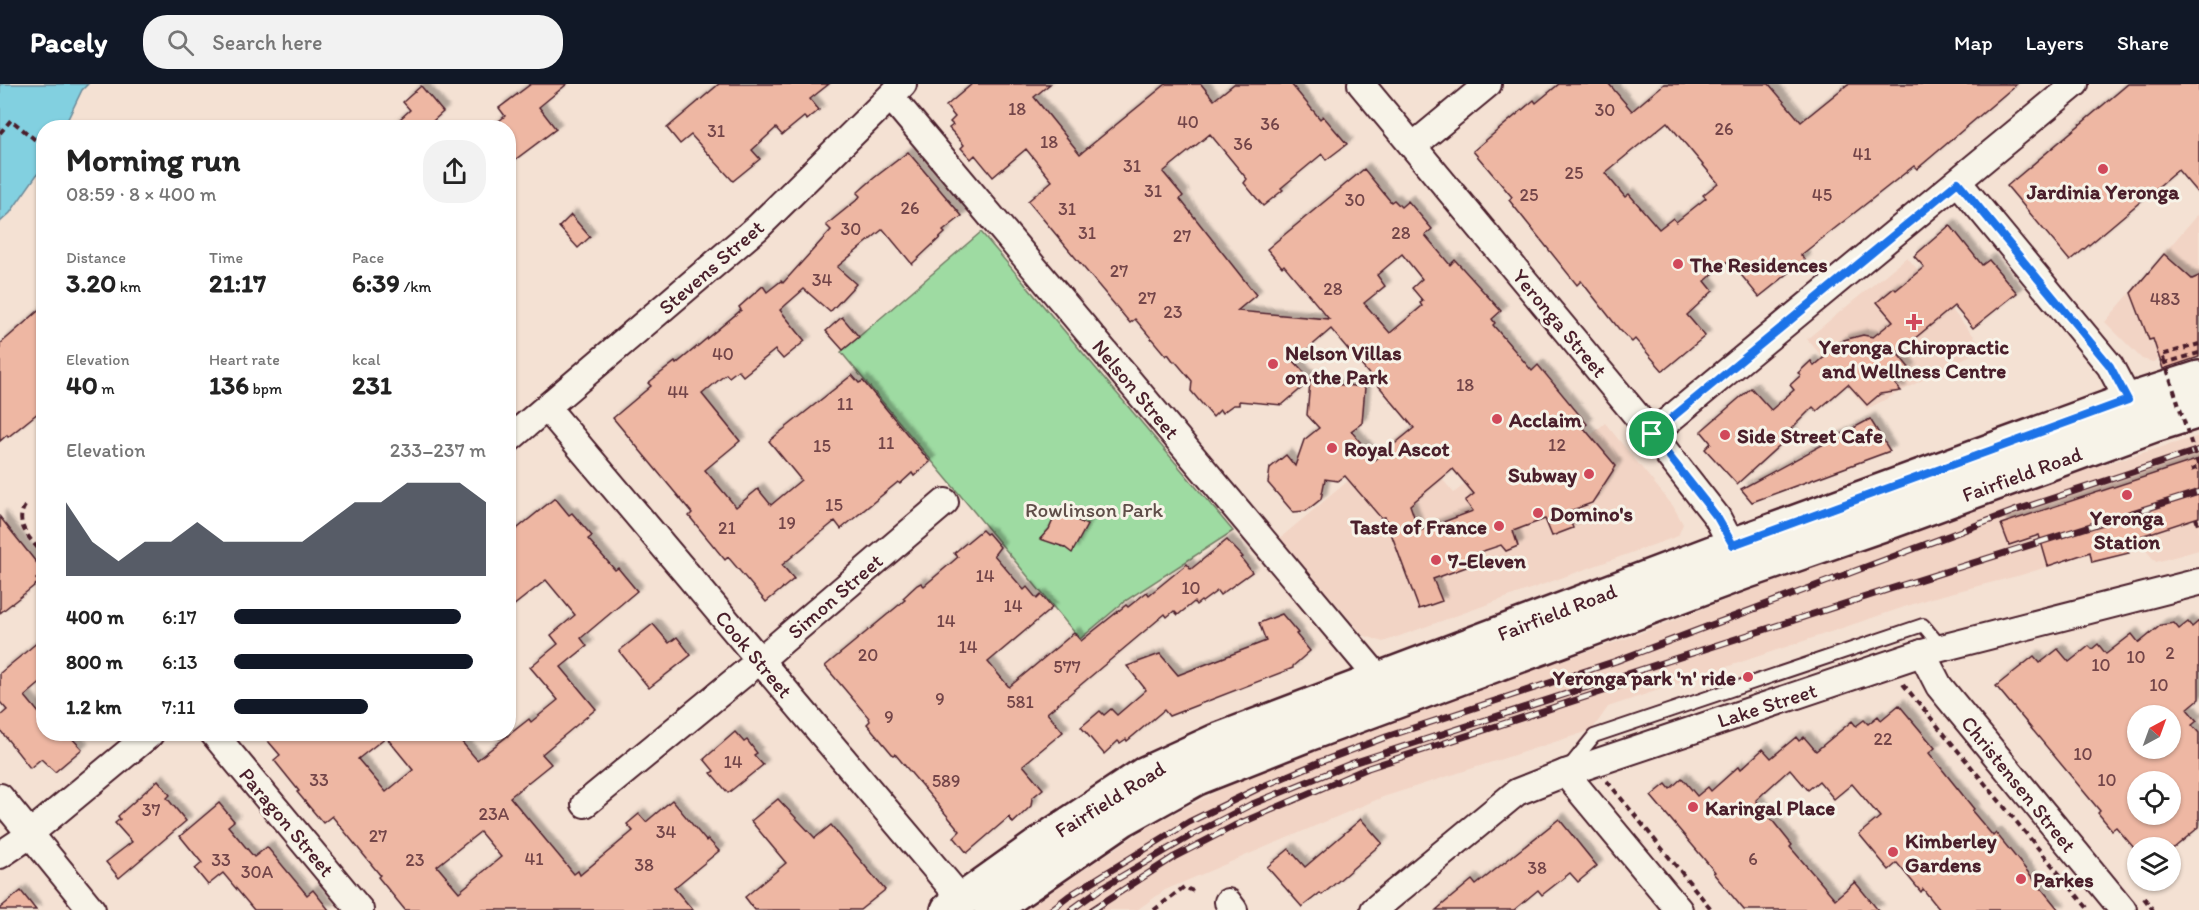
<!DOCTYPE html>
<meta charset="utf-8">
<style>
:root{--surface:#fff;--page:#f2f2f2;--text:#222;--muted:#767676;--accent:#111827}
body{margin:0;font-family:Itim,sans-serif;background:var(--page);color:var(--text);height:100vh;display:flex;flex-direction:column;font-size:22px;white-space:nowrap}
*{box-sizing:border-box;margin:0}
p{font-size:20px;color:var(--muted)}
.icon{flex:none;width:33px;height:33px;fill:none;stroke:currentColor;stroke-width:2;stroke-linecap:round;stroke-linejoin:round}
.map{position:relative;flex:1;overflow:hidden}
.drawer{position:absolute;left:36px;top:36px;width:480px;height:621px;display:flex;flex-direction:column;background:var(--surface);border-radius:24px;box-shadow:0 2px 4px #0004}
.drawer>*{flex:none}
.needle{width:39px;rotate:41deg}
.fabs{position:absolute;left:2127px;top:621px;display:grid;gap:12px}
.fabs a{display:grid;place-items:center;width:54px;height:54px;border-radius:50%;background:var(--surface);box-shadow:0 2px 4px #0004;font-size:30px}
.pin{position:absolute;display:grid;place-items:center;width:51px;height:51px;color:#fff;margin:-26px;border:3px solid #fff;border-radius:50%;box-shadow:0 2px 6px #0007}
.round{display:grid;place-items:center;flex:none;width:63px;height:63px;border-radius:24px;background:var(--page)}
.head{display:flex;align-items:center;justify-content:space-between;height:102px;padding:0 30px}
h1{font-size:33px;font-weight:700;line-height:45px}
.stats{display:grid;grid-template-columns:repeat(3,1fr);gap:9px;height:102px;padding:6px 30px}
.stats div{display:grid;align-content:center}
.stats b{font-size:26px;font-weight:700}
.stats small{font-size:16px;font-weight:400}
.stats p{font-size:16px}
.chart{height:168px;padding:12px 30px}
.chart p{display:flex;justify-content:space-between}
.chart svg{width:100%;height:108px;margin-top:6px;fill:var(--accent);opacity:.7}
ul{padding:0 30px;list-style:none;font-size:20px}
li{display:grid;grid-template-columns:96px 72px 1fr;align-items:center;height:45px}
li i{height:15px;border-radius:8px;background:var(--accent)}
header{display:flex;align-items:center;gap:36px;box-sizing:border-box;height:84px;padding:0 30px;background:var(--accent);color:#fff}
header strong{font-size:28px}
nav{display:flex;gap:33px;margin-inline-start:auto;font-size:21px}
.search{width:420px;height:54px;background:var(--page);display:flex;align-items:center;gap:15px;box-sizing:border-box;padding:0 21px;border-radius:24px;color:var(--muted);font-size:22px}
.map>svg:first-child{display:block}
.built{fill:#f2d4c5}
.green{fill:#9edba2;stroke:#747d66;stroke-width:1.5}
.water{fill:#82d0e0;stroke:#6c8998;stroke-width:1.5}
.building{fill:#eeb7a3;stroke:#4a1f2b;stroke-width:1.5;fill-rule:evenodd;filter:url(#shadow)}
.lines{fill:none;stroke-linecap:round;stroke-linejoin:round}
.service-casing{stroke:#4a1f2b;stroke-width:16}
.minor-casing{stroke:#4a1f2b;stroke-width:30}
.secondary-casing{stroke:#4a1f2b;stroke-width:38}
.path{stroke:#4a1f2b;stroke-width:4;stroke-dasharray:6 4.5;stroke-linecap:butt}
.service{stroke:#f7f3e8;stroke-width:12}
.minor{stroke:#f7f3e8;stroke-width:26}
.secondary{stroke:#f7f3e8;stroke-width:33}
.rail-casing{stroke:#4a1f2b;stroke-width:7}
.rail{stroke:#f7f3e8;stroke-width:4.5;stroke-dasharray:14;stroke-linecap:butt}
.path-bridge{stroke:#4a1f2b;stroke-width:4;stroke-dasharray:6 4.5;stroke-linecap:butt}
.route-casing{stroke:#fff;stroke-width:12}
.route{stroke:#1a73e8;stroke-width:8}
.poi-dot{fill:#d1495b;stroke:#f7f3e8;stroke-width:2}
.labels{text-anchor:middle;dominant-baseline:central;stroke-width:6;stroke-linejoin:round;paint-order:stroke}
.number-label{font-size:18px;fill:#734549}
.poi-label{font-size:21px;font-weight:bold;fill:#4a1f2b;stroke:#f7f3e8;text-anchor:start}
.street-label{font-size:21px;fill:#4a1f2b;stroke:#f7f3e8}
.park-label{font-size:21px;fill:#5f4e49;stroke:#f7f3e8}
</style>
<header>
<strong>Pacely</strong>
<div class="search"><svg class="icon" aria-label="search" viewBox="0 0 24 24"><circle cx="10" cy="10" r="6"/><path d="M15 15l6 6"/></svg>Search here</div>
<nav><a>Map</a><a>Layers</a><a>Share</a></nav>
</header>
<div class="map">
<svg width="2199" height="826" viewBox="0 0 2199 826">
<defs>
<filter id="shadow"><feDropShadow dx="5.5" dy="-5.5" stdDeviation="1.5" flood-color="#0004"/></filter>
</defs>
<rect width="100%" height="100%" fill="#f4e1d3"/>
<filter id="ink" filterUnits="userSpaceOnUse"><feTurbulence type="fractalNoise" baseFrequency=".0167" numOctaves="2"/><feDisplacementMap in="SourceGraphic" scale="12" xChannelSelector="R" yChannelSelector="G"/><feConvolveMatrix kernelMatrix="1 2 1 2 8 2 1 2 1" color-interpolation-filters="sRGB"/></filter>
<g filter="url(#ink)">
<g class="built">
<polygon points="2197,131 2199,133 2199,256 2153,278 2142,275 2105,238"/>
<polygon points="1907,173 1984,264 1867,325 1807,255"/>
<polygon points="1605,339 1673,422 1683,440 1678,452 1383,558 1363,551 1280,454 1404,350 1454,409 1504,367 1533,400"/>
<polygon points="2199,352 2199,466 2156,478 2136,455 2021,491 1931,514 1608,623 1592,646 1383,713 1165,806 1137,826 1024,826 1148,743 1228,702 1317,662 1425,622 1628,554 1842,471 2052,396"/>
</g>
<polygon class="green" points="981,148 1233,447 1125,517 1080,555 841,268"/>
<polygon class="water" points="0,0 88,0 82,6 64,43 44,44 43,82 10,129 0,138"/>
<g class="building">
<polygon points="531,0 567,0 539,23 556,45 508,81 508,44 491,44 505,32 499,24"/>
<polygon points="719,0 829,0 810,15 819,26 807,36 804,33 782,51 776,44 752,66 760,75 733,97 691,51 680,60 667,44"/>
<path d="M972 0H1050L1034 13 1080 70 1166 0H1201L1214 16 1234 0H1291L1320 35 1323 32 1347 60 1326 76 1322 70 1281 104 1283 106 1263 122 1244 99 1247 95 1210 50 1163 88 1183 112 1180 115 1256 211 1237 227 1329 235 1284 181 1282 183 1267 165 1364 85 1391 118 1394 116 1401 123 1408 117 1432 145 1425 151 1450 181 1455 176 1501 227 1492 235 1495 239 1493 241 1532 287 1538 281 1587 340 1583 343 1616 382 1592 419 1567 428 1573 444 1552 452 1545 435 1513 447 1518 462 1506 467 1501 461 1468 472 1472 481 1433 495 1442 517 1419 525 1385 433 1381 434 1345 392 1338 397 1325 395 1321 415 1306 427 1293 428 1268 399 1270 384 1286 371 1295 382 1304 356 1319 344 1307 331 1310 298 1365 303 1362 339 1351 347 1375 376 1414 344 1331 245 1294 277 1311 296 1282 321 1239 317V321H1233L1222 329 1220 326 1213 333 1191 307 1192 297 1175 277 1174 278 1168 270 1166 272 1135 235 1130 239 1028 117 1052 97 1026 65 993 93 975 71 971 75 961 64 964 61 949 44 953 41 950 38 955 33 946 22ZM1402 170 1422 195 1412 204 1423 217 1420 219 1422 222 1390 249 1364 219 1385 202 1377 191ZM1453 385 1474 410 1465 417 1473 427 1419 447 1410 421Z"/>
<path d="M1559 0H1609L1632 27 1664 0H1769L1801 38 1848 0H2017L1917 85 1914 82 1801 171 1805 176 1759 213 1729 176 1705 197 1713 207 1687 231 1705 252 1663 287 1635 255 1632 258 1619 245 1581 197 1577 201 1509 116 1512 113 1473 67 1534 16 1536 19ZM1667 38 1718 99 1703 111 1706 114 1676 138 1673 134 1659 145 1629 110 1625 113 1605 89Z"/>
<polygon points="2128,0 2199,0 2199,111 2178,86 2070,177 2007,102"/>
<polygon points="421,2 443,28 425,44 390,44 410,26 403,18"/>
<polygon points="908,68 962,132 943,147 945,149 912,180 883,145 837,183 856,200 830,228 804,205 780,226 805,257 783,275 775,266 743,292 738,286 729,293 726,290 702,310 740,357 705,386 736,423 758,405 771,421 801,396 769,357 852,291 859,299 863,297 930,378 914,392 912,389 900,400 898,398 841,445 835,437 782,481 794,495 766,518 728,473 725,476 689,432 692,429 613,334 651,302 648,299 675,278 676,280 741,226 739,223 763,202 767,208 781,197 783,199 831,146 826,141 858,115 860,112 857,109 874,94"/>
<polygon points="571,131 590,153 578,164 559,143"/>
<polygon points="1950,141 1982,181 1989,176 2017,209 1973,244 1954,222 1897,269 1910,285 1894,299 1901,307 1880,310 1867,321 1848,300 1817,327 1813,323 1789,347 1792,350 1737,400 1705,365 1711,359 1701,347 1751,304 1771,326 1794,306 1790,301 1801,291 1798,289 1811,277 1814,282 1844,256 1863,251 1873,253 1893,237 1877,218 1894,204 1896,206 1924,183 1914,172"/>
<polygon points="2164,170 2192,195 2199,192 2199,273 2163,285 2153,255 2149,256 2131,209"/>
<polygon points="44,222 44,324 8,353 7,351 0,357 0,260"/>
<polygon points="842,233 859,253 843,266 826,247"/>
<polygon points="1870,335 1890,367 1752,418 1741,405"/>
<polygon points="2199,375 2199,433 2126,457 2129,469 2092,478 2090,468 2048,482 2039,451 2009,461 2001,440"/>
<path d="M555 414 569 431 572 429 592 452 588 455 615 486 618 484 637 507 581 554 587 562 561 583 596 625 542 670 551 680 510 713 574 790 578 787 580 791 633 747 627 740 639 730 646 738 672 716 706 757 708 755 719 767 674 804 693 826H405L378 793 380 791 332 732 323 739 297 708 299 707 274 676 280 671 262 650H455L477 676 529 635 531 638 558 616 530 583 558 560 551 551 575 531 546 496 508 526V452ZM386 653 413 686 386 708 358 675ZM480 748 501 773 459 808 437 782Z"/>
<polygon points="1057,427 1087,441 1072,469 1064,463 1040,455 1049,445"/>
<polygon points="0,433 44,488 36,495 39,498 0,529"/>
<polygon points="982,446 986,450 988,449 1000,463 994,471 1024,506 1027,503 1037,515 1041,511 1052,524 988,578 1009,603 1074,549 1081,557 1126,521 1128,523 1147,508 1149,511 1187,480 1191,485 1227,456 1243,473 1241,474 1252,488 1220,511 1217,507 1202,518 1201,517 1196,521 1194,518 1178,531 1174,527 1167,533 1165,530 1047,629 1063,648 1023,681 1043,705 1032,714 1031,722 1013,739 1009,733 967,769 954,753 960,747 895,670 893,671 867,640 870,637 869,634 825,582 905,516 903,514 917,501 921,499 924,502 958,473 954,469"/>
<polygon points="1282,530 1298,549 1296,550 1310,567 1293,582 1293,584 1169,632 1164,626 1127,657 1126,655 1120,659 1118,657 1104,670 1081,643 1100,627 1104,631 1111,625 1117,631 1146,606 1127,582 1160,570 1178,591 1266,557 1259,539"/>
<path d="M2199 537V615L2187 625 2197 637 2192 641 2199 649V743L2174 764H2134L2116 743 2112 746 2098 729 2100 727 1996 602 2034 572 2040 579 2058 565 2069 578 2089 562 2092 565 2098 560 2106 570 2132 550 2139 559 2161 541 2174 539 2179 545 2188 538 2192 543ZM2138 632H2170V664H2138ZM2138 698H2170V730H2138Z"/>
<polygon points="653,540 669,559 677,553 691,571 649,604 619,567"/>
<polygon points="44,553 44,596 25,612 44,635 44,650 68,650 82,665 55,688 41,675 30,684 0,646 0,632 7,626 0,618 0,589"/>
<polygon points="1899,621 1935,664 1929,669 1974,725 1972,727 1993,752 1996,749 2059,826 1940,826 1923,805 1921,808 1897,779 1889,786 1859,750 1880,733 1852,700 1834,715 1819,697 1808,706 1790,685 1756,716 1792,761 1790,763 1835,815 1855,798 1878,826 1744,826 1713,789 1715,788 1651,712 1666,700 1670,705 1682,694 1697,712 1708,703 1711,707 1739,682 1741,685 1763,665 1771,674 1796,653 1799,657 1804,653 1816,667 1852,637 1856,642 1864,636 1868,640 1878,632 1881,636"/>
<polygon points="735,648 744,658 747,656 757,669 754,671 763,681 728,709 711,689 714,687 704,675"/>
<polygon points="158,696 170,711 167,714 186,737 119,794 106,778 132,758 115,739 120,735 118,732"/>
<polygon points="778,715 815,754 831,741 885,806 860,826 755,826 745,813 786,779 751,737"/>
<polygon points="219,719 234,737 228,742 254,773 267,763 307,811 313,806 329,826 254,826 223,789 208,801 195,785 202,779 180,752"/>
<polygon points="1361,735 1382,759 1322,811 1320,809 1302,823 1267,783 1289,765 1305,783"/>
<polygon points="1559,735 1597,782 1578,798 1570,789 1542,811 1538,806 1514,826 1436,826 1472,796 1476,801"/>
<polygon points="21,807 36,826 0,826 0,824"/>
</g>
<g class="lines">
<g class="service-casing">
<polyline id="service" points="1569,683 1594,652 1923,541 1942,564"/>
</g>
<g class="minor-casing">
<g id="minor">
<polyline points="1361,0 1652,350 1717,433 1740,477"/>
<polyline points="891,13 1380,596"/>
<polyline points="1413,62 1488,0"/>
<polyline points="1958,98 2110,282 2128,316"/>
<polyline points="547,324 962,816"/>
<polyline points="1652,350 2075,0"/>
<polyline points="508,356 757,144 903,0"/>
<polyline points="1922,569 1939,602 2123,826"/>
<polyline points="214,650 360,826"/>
<polyline points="1565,689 1679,826"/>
<polyline points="0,713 92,826"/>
<polyline points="585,720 759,577 945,418"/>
<polyline points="0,771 21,757 150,650"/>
<polyline points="1228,818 1234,826"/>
<polyline points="1374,826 1517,708 1565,689 1922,569 2199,498"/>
</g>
</g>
<g class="secondary-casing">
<g id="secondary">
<polyline points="948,826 1057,748 1146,689 1216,657 1733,461 2121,319 2199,294"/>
<polyline points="991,826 1123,735 1197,694 1308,650 1745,488 1892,437 2154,341 2199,327"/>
</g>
</g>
<g class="path">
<polyline points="0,49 11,36 44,63"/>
<polyline points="2165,279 2162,271 2199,260"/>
<polyline points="2191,386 2199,383"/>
<path d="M25 422C13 440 32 457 44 471"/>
<polyline points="2196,434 2199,443"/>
<polyline points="1903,600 2089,826"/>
<polyline points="1607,697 1712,826"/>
<polyline points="2144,814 2153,826"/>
<polyline points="1154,826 1184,803 1193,807"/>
</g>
<use href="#service" class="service"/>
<use href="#minor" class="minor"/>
<use href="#secondary" class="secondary"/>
<g class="rail-casing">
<g id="rail">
<polyline points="1051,826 1069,812 1189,738 1259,704 1320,678 1386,653 1616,577 2017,426 2199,366"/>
<polyline points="1071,826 1100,805 1192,751 1250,721 1353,679 1890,505 2199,408"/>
<polyline points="1092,826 1174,773 1234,742 1368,684 1619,602"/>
</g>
</g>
<use href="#rail" class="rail"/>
<polyline class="path-bridge" points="2199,269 2165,279 2199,383"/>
</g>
</g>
<g class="lines" filter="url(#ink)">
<g class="route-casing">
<polygon id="route" points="1958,98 2110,282 2128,316 1733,461 1717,433 1652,350"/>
</g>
<use href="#route" class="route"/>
</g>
<g class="poi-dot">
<circle cx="2103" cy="85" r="6"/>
<circle cx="1678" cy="180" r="6"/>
<path d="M1911 229h6v6h6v6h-6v6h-6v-6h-6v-6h6z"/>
<circle cx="1273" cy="280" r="6"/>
<circle cx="1497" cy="335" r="6"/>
<circle cx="1725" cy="351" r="6"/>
<circle cx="1332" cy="364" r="6"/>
<circle cx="1589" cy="390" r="6"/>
<circle cx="2127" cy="411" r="6"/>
<circle cx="1538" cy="429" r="6"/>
<circle cx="1499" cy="442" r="6"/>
<circle cx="1436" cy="476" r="6"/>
<circle cx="1748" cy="593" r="6"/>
<circle cx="1693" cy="723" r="6"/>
<circle cx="1893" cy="768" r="6"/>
<circle cx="2021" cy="795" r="6"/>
</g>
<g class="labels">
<g class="number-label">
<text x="1017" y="25">18</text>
<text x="1605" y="26">30</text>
<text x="1188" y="38">40</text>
<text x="1270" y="40">36</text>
<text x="1724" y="45">26</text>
<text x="716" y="47">31</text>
<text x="1049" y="58">18</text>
<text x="1243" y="60">36</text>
<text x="1862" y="70">41</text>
<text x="1132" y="82">31</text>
<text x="1574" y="89">25</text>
<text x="1153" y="107">31</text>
<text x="1529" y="111">25</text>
<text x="1822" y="111">45</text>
<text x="1355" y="116">30</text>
<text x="910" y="124">26</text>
<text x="1067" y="125">31</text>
<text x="851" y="145">30</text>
<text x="1087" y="149">31</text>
<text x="1401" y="149">28</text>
<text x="1182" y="152">27</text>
<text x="1119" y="187">27</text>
<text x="822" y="196">34</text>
<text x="1333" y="205">28</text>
<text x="1147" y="214">27</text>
<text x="2165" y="215">483</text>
<text x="1173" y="228">23</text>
<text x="723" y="270">40</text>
<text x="1465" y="301">18</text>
<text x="678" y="308">44</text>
<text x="845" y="320">11</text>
<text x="886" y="359">11</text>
<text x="1557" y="361">12</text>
<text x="822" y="362">15</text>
<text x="834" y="421">15</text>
<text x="787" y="439">19</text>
<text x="727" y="444">21</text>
<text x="985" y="492">14</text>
<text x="1191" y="504">10</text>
<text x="1013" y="522">14</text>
<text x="946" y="537">14</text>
<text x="968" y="563">14</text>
<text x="2170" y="569">2</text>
<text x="868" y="571">20</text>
<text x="2136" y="573">10</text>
<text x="2101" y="581">10</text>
<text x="1067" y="583">577</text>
<text x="2159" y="601">10</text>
<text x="940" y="615">9</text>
<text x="1020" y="618">581</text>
<text x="889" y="633">9</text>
<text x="1883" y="655">22</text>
<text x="2083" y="670">10</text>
<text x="733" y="678">14</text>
<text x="319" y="696">33</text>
<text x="2107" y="696">10</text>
<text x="946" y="697">589</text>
<text x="151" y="726">37</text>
<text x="494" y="730">23A</text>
<text x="666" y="748">34</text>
<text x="378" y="752">27</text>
<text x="534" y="775">41</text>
<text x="1753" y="775">6</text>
<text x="221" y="776">33</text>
<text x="415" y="776">23</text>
<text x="644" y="781">38</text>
<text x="1537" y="784">38</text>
<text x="257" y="788">30A</text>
</g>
<g class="poi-label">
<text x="2103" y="107" text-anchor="middle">Jardinia Yeronga</text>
<text x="1690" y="180">The Residences</text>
<text x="1914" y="262" text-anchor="middle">Yeronga Chiropractic<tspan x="1914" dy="24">and Wellness Centre</tspan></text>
<text x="1285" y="268">Nelson Villas<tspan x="1285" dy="24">on the Park</tspan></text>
<text x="1509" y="335">Acclaim</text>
<text x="1737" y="351">Side Street Cafe</text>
<text x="1344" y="364">Royal Ascot</text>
<text x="1577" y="390" text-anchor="end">Subway</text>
<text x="1550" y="429">Domino's</text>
<text x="2127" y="433" text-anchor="middle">Yeronga<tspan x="2127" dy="24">Station</tspan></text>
<text x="1487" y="442" text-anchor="end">Taste of France</text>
<text x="1448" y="476">7-Eleven</text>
<text x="1736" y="593" text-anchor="end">Yeronga park 'n' ride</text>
<text x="1705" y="723">Karingal Place</text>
<text x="1905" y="756">Kimberley<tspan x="1905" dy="24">Gardens</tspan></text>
<text x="2033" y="795">Parkes</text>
</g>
<g class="street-label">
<text transform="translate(711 183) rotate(-41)">Stevens Street</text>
<text transform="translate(1560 239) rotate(50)">Yeronga Street</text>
<text transform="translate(1136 305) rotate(50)">Nelson Street</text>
<text transform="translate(2022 390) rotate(-20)">Fairfield Road</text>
<text transform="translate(835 512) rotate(-41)">Simon Street</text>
<text transform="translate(1557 528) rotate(-21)">Fairfield Road</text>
<text transform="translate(754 570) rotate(50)">Cook Street</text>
<text transform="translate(1767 621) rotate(-18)">Lake Street</text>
<text transform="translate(2019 700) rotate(51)">Christensen Street</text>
<text transform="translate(1110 715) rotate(-32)">Fairfield Road</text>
<text transform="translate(287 738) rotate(50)">Paragon Street</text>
</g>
<g class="park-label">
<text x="1094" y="425">Rowlinson Park</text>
</g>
</g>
</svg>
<div class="fabs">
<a><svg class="needle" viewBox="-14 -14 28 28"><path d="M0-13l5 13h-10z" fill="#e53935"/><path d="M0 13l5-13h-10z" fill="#767676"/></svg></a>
<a><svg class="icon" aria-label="locate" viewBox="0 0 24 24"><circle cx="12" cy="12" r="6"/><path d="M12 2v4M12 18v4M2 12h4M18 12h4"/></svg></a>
<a><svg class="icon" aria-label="layers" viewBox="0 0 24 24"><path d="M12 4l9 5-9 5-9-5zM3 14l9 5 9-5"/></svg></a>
</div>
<div class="pin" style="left:1652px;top:350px;background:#1e9e55"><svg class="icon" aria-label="arrive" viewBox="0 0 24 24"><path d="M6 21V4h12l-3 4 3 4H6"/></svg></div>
<section class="drawer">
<div class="head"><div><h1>Morning run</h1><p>08:59 · 8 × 400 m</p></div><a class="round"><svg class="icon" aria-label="share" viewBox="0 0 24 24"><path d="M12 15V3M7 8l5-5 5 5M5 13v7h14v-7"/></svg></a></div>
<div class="stats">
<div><p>Distance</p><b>3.20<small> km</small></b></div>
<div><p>Time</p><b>21:17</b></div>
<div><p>Pace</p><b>6:39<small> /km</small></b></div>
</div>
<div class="stats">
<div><p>Elevation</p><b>40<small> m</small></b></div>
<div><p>Heart rate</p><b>136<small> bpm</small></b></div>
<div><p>kcal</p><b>231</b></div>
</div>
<div class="chart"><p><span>Elevation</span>233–237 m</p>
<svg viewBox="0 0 160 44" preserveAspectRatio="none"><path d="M0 44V14L10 30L20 38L30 30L40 30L50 22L60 30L70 30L80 30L90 30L100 22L110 14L120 14L130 6L140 6L150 6L160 14V44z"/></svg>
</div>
<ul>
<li><b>400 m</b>6:17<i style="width:90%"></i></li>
<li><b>800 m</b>6:13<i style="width:95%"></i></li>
<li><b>1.2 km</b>7:11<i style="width:53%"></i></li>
</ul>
</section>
</div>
